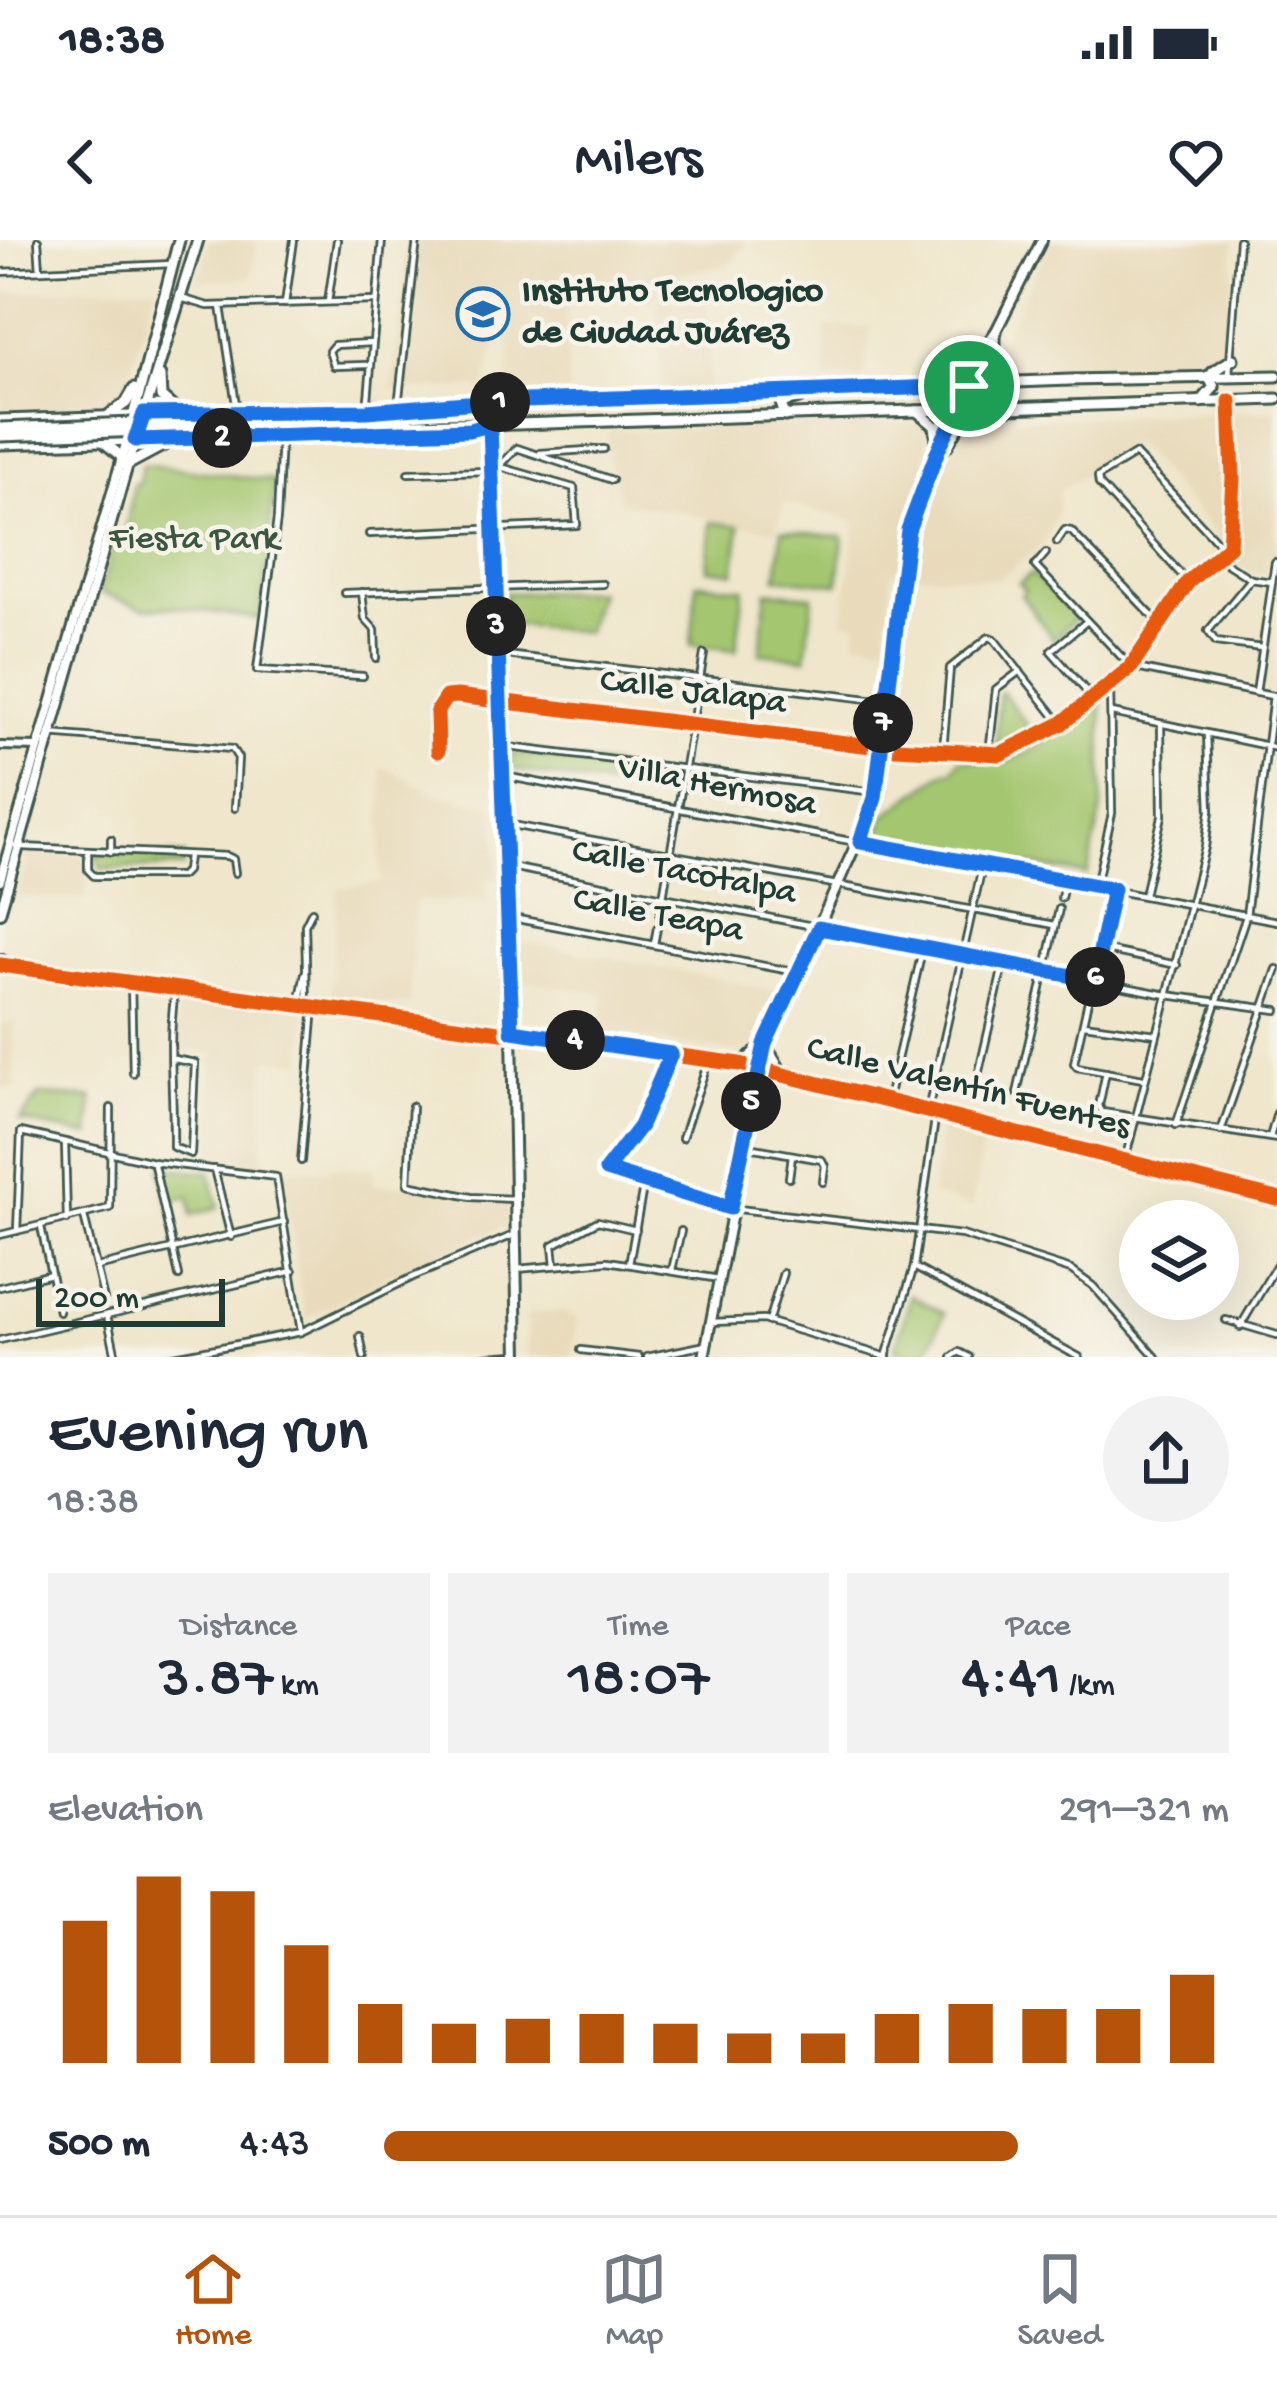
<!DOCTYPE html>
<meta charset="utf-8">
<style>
:root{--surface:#fff;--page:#f2f2f3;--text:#1f2937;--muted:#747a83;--line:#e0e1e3;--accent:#b45309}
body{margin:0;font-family:"Gochi Hand",sans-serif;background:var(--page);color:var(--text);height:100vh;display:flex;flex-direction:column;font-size:45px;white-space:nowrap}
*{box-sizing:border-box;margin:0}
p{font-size:39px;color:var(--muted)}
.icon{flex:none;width:66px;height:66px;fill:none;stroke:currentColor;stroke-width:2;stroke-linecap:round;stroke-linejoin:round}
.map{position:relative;height:1117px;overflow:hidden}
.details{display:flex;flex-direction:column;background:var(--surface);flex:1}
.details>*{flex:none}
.buttons{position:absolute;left:1119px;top:960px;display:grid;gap:24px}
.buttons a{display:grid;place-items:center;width:120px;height:120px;border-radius:50%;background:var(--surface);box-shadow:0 12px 48px #0002;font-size:60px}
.scale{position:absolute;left:36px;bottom:30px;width:189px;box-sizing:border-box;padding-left:12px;border:6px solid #1f3d34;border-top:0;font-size:33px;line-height:42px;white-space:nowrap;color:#1f3d34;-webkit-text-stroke:9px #f7f3e8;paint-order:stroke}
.pin{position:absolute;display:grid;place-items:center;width:102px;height:102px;color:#fff;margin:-51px;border:6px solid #fff;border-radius:50%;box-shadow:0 3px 12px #0007}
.km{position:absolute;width:60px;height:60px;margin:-30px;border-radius:50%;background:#222;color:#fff;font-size:33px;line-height:60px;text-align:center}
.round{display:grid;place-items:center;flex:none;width:126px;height:126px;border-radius:63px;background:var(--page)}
.headline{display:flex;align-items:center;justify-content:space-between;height:204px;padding:0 48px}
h1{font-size:66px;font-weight:600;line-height:90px}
.metrics{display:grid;grid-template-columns:repeat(3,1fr);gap:18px;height:204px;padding:12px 48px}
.metrics div{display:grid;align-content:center;border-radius:0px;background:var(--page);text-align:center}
.metrics b{font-size:60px;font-weight:600}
.metrics small{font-size:33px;font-weight:400}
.metrics p{font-size:33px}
.chart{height:336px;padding:24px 48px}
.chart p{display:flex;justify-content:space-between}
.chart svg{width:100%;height:216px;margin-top:12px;stroke:var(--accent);stroke-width:6}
ul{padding:0 48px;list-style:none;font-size:39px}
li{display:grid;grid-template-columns:192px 144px 1fr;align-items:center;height:90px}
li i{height:30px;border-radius:15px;background:var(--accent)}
.status{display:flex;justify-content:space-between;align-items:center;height:84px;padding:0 60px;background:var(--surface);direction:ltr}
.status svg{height:33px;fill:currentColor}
header{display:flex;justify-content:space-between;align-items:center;height:156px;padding:0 48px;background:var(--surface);font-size:54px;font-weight:600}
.tabs{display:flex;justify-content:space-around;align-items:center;height:168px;border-top:3px solid var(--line);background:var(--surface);font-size:33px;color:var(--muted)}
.tabs a{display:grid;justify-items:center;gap:6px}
.tabs .active{color:var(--accent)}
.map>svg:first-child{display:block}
.built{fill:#e8daba}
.green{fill:#a4c66f;stroke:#628252;stroke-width:3}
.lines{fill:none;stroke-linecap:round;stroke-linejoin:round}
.minor-casing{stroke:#3e564b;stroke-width:10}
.tertiary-casing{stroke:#3e564b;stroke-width:12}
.secondary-casing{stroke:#3e564b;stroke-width:14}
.primary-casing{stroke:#3e564b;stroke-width:15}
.minor{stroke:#fff;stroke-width:4.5}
.tertiary{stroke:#fff;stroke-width:6}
.secondary{stroke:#fff;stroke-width:8}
.primary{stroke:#fff;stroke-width:9}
.primary-bridge-casing{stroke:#3e564b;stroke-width:15;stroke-linecap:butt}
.primary-bridge{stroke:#fff;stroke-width:9}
.cycleway-casing{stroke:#f7f3e8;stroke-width:22}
.cycleway{stroke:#e8590c;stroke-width:15}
.route-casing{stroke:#fff;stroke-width:24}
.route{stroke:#1a73e8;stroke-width:15}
.labels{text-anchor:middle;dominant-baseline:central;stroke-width:9;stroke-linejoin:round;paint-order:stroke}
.poi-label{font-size:36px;font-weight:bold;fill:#1f3d34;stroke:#f7f3e8;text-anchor:start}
.park-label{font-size:36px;fill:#3a5840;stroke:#f7f3e8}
.street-label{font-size:36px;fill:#1f3d34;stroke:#f7f3e8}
</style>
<div class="status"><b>18:38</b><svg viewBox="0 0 49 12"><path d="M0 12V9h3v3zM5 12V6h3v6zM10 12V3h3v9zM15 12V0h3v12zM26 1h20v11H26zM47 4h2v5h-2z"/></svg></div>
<header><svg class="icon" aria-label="back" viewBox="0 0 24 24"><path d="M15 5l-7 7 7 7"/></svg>Milers<svg class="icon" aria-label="heart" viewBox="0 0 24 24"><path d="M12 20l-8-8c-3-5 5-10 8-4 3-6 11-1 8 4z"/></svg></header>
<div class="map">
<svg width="1277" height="1117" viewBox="0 0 1277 1117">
<rect width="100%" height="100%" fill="#f7f3e8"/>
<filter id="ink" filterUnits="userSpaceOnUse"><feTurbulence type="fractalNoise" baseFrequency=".00833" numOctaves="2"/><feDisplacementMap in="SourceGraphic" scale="24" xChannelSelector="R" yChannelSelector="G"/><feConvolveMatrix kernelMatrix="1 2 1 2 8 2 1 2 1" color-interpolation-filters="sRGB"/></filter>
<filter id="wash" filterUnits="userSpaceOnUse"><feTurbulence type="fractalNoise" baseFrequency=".004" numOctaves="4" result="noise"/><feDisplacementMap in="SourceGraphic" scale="48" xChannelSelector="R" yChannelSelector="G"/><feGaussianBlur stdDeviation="2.7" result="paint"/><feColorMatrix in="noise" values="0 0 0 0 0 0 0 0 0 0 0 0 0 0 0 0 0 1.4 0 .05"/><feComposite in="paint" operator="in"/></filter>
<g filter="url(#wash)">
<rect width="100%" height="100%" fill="#efe6cb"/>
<g class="built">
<polygon points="209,0 257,0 252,38 198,40"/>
<polygon points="408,0 748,0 727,26 659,36 655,59 566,49 569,153 511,155 508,90 500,88 483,152 477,147 392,150"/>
<polygon points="1052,0 1234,0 1227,116 1218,125 1016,131 1006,128 998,120 999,105"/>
<polygon points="156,45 126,150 117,160 103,167 0,172 0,53"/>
<polygon points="657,59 707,65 710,149 661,151"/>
<polygon points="825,87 871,87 864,139 826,139"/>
<polygon points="1277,170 1277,317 1267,317 1266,333 1249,333 1224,315 1223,302 1134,202 1058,252 1058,272 1044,304 998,339 892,332 885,404 855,400 858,384 843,381 856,282 784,263 776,291 620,261 610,220 608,190 919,182 928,186 927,218 942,225 961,191 977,181"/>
<polygon points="383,527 440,556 494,567 499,638 488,639 488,662 415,661 410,766 331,755 337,649 380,642"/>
<polygon points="28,614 84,615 87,659 16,657"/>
<polygon points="517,700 689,733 779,751 756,806 743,813 599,794 605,754 519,740"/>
<polygon points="179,752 307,767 303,821 266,819 262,926 212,920 211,812 176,809"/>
<polygon points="14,782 15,848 0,847 0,783"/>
<polygon points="941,881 984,892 972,967 931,955"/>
<polygon points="331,927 374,929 373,944 417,946 509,963 508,985 389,1036 306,1078 280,928 330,931"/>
<polygon points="564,1072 577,1079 572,1117 528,1117 527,1073"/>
</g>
<g class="green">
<polygon points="142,224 275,241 260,379 175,367 144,368 100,353 117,293 126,290 134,244 139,243"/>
<polygon points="711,282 740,286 734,332 707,329"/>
<polygon points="782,290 843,297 838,344 777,338"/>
<polygon points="1032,333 1076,378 1053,399 1021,355 1025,351 1019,343"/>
<polygon points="697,343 744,348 736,410 691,405"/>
<polygon points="598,351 586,392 507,384 505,353"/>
<polygon points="767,351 813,356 806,418 760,413"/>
<polygon points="1002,452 1031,490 996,505 999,453"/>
<path d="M1102 459V569L1087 635 877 598 885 576 946 531H952L961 519C973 520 988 524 1001 522 1034 518 1075 477 1102 459Z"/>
<polygon points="511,513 615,526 611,547 512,529"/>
<polygon points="95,613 185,616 183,627 101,629"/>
<polygon points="39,855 92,858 90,896 20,881"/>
<polygon points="161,928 210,932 219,967 192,975 189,956 169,962"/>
<polygon points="911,1055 944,1074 925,1117 895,1109"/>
</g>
</g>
<g filter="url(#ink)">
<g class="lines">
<g class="minor-casing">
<g id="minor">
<polyline points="38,0 40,30"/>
<polyline points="0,32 172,24"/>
<polyline points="184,59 208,66 375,61"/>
<polyline points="328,62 337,0"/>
<polyline points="285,64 294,0"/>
<polyline points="221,66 237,171"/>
<polyline points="367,125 334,126 329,111 334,105 372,103"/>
<polyline points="1229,135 1239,0"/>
<polyline points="398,166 417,0"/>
<polyline points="367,171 382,0"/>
<polyline points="281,197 277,279 257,430 363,436"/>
<polyline points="540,213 604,209"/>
<polyline points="501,225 517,208 612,240"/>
<polyline points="408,233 491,231"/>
<polyline points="369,294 577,285 574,248 494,225"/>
<polyline points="1057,302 1065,290 1071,291 1161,385"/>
<polyline points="1046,313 1035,326 1131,427 1277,457"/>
<polyline points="1218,318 1251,339"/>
<polyline points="1188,342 1099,244 1098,237 1135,214 1225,310"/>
<polyline points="362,352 365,379 375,390 376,418"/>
<polyline points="344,353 603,344"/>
<polyline points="1087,381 1051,411 1094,460"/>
<polyline points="1262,408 1216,402 1208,391 1251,339 1272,342"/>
<polyline points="498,414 885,461"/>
<polyline points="1256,453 1275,322"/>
<polyline points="1112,473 1277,508"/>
<polyline points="49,494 232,509 238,518 235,568"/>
<polyline points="500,506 875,552"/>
<polyline points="943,510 950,428 989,397 994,399 1061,484"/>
<polyline points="438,511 437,471 446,457 457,456 879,507 1000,514 1061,484 1131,427 1188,342 1229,306 1233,239 1230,161"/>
<polyline points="989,514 996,449 1020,431"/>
<polyline points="504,536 1277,681"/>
<polyline points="506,584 1055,685"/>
<polyline points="111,599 111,612"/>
<polyline points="21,607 227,616 233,619 235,633"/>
<polyline points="88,610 88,630 94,636 181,636 186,631 188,616"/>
<polyline points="505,626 1167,755 1277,770"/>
<polyline points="1096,645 1112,573 1110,446"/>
<polyline points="1113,649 1074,823 1077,827 1143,839"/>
<polyline points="1144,655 1162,576 1161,485"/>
<polyline points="1061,658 1065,640"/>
<polyline points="660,675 704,414"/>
<polyline points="507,677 796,732"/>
<polyline points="654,704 657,688"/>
<polyline points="1101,709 1177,725"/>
<polyline points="1048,719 1059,669"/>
<polyline points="131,742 133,833"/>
<polyline points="299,764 305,733"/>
<polyline points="307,764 305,685 312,671"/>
<polyline points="1084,784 1156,794"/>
<polyline points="670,816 640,886 606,930 730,968 962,995 1071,1030 1093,1046 1156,1117"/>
<path d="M174 819 195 823 191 914 173 907C174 855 167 801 175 751"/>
<polyline points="1106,832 1099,866 1102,872 1277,899"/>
<polyline points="975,849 1004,722"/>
<polyline points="1017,853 1045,731"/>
<polyline points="888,859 923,707"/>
<polyline points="412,866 408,944 471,957 514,959"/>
<polyline points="928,870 983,623"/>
<polyline points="1176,885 1246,676 1273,456"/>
<polyline points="1221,891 1277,729"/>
<polyline points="1270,897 1277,873"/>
<polyline points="682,898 709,819"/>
<polyline points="65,902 67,980"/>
<polyline points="743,906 822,920 825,926 823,942"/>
<polyline points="1125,920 1205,607 1210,571 1207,494"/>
<polyline points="301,921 314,766"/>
<polyline points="154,925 179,1036"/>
<polyline points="214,929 231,997"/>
<polyline points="789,938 792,915"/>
<polyline points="84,976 104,1060"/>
<polyline points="41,987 59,1072"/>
<polyline points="17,991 21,892 153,922 276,937 301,1092"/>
<polyline points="0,995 110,968 111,868"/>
<polyline points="629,1024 644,942"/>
<polyline points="555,1025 553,1005 598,981 636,990"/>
<polyline points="97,1027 284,982"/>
<polyline points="914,1027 1079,1117"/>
<polyline points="517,1029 608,1021 719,1039"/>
<polyline points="672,1030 681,991"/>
<polyline points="0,1047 51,1034"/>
<polyline points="107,1075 116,1117"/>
<polyline points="1226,1080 1277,1095"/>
<polyline points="712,1082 763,1080 887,1117"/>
<polyline points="768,1082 783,1033"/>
<polyline points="1240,1087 1277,1024"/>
<polyline points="360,1096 364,1117"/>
<polyline points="0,1100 293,1031"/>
<polyline points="581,1110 639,1117"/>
<polyline points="169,1117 301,1092 413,1037 516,994"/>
<polyline points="485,1117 515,1115"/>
<polyline points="647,1117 706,1105"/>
<polyline points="886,1117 914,1027 936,872"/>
<polyline points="952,1117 959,1112 969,1117"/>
</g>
</g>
<g class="tertiary-casing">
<g id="tertiary">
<polyline points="0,506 38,507"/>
<polyline points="0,725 740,824 1277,959"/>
</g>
</g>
<g class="secondary-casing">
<g id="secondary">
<polyline points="994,95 1042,0"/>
<polyline points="490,185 512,791 518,1117"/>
<polyline points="0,640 127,200"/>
<polyline points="0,673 135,200"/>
<polyline points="0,719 11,725"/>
<polyline points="740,824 765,804 782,832"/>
<polyline points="704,1117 765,804 873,567 907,290 938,210 987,109"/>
</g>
</g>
<g class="primary-casing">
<g id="primary">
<polyline points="995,96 995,125 1015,140"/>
<polyline points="1213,132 1233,119"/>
<polyline points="160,136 161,157 177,171"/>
<polyline points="947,144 974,122 996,92"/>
<polyline points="1201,162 1214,147 1208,136"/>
<polyline points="917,171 935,186 938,210"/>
<polyline points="109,175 126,163 134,149"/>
<polyline points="353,175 398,166 1070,140 1277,136"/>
<polyline points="785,176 781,163 799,158"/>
<polyline points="133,177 179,0"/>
<polyline points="143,177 198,0"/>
<polyline points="0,180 360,169"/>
<polyline points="353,184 490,185 1277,159"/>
<polyline points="105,203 122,217"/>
<polyline points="0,204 437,191"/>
<polyline points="938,210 946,207 959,186 981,170"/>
<polyline points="127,225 170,202"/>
</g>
</g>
<use href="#minor" class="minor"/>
<use href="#tertiary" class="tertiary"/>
<use href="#secondary" class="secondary"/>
<use href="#primary" class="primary"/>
<g class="primary-bridge-casing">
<g id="primary-bridge">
<polyline points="0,188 353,175"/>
<polyline points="0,196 353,184"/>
</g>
</g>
<use href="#primary-bridge" class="primary-bridge"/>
<g class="cycleway-casing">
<g id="cycleway">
<polyline points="438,511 437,471 446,457 457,456 879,507 1000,514 1061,484 1131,427 1188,342 1229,306 1233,239 1230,161"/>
<polyline points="0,725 740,824 1277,959"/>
</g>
</g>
<use href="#cycleway" class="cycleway"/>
</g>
</g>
<g class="lines" filter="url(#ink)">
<g class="route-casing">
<polygon id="route" points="969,146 938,210 908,290 875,558 860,602 1113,649 1094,740 819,688 765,804 730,968 606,930 640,886 671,814 512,791 490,185 469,190 135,200 144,174 367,171 466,163"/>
</g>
<use href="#route" class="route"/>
</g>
<defs>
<g id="university-ring" transform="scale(2.7)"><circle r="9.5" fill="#f7f3e8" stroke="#1f6fb2" stroke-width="1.5"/><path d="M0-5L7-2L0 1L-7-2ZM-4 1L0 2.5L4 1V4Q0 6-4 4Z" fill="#1f6fb2"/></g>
</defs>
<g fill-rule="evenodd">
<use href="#university-ring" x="483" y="74"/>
</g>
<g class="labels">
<g class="poi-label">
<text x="522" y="53">Instituto Tecnologico<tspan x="522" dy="41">de Ciudad Juárez</tspan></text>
</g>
<g class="park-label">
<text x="194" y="300">Fiesta Park</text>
</g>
<g class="street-label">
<text transform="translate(693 454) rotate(7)">Calle Jalapa</text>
<text transform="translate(717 548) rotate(11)">Villa Hermosa</text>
<text transform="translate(684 634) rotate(11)">Calle Tacotalpa</text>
<text transform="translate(658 677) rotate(11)">Calle Teapa</text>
<text transform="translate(968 849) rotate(14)">Calle Valentín Fuentes</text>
</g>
</g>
</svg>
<div class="buttons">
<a><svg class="icon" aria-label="layers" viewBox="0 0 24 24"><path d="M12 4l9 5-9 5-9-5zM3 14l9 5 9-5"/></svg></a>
</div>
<div class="scale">200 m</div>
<div class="pin" style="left:969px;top:146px;background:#1e9e55"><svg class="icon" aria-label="arrive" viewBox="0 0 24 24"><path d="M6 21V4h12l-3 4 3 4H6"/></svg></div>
<b class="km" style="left:500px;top:162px">1</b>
<b class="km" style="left:222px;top:198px">2</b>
<b class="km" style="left:496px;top:386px">3</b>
<b class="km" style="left:575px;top:800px">4</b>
<b class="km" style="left:751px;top:862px">5</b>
<b class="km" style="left:1095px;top:737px">6</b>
<b class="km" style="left:883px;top:483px">7</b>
</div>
<section class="details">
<div class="headline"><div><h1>Evening run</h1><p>18:38</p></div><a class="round"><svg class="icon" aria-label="share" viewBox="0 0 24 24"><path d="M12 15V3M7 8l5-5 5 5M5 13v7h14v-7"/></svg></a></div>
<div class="metrics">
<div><p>Distance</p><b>3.87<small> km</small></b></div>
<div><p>Time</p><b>18:07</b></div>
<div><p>Pace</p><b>4:41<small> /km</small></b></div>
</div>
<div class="chart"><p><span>Elevation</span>291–321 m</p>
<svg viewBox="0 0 160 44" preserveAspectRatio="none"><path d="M5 44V15M15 44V6M25 44V9M35 44V20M45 44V32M55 44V36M65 44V35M75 44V34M85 44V36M95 44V38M105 44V38M115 44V34M125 44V32M135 44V33M145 44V33M155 44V26"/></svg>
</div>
<ul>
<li><b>500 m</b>4:43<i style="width:75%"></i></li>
</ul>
</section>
<nav class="tabs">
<a class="active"><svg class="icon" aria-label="home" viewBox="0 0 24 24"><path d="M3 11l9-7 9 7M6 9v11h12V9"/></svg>Home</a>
<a><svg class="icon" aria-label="map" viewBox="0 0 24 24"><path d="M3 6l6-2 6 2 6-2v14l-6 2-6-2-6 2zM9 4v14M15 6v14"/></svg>Map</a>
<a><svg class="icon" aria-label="saved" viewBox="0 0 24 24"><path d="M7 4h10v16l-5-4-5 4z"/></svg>Saved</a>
</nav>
